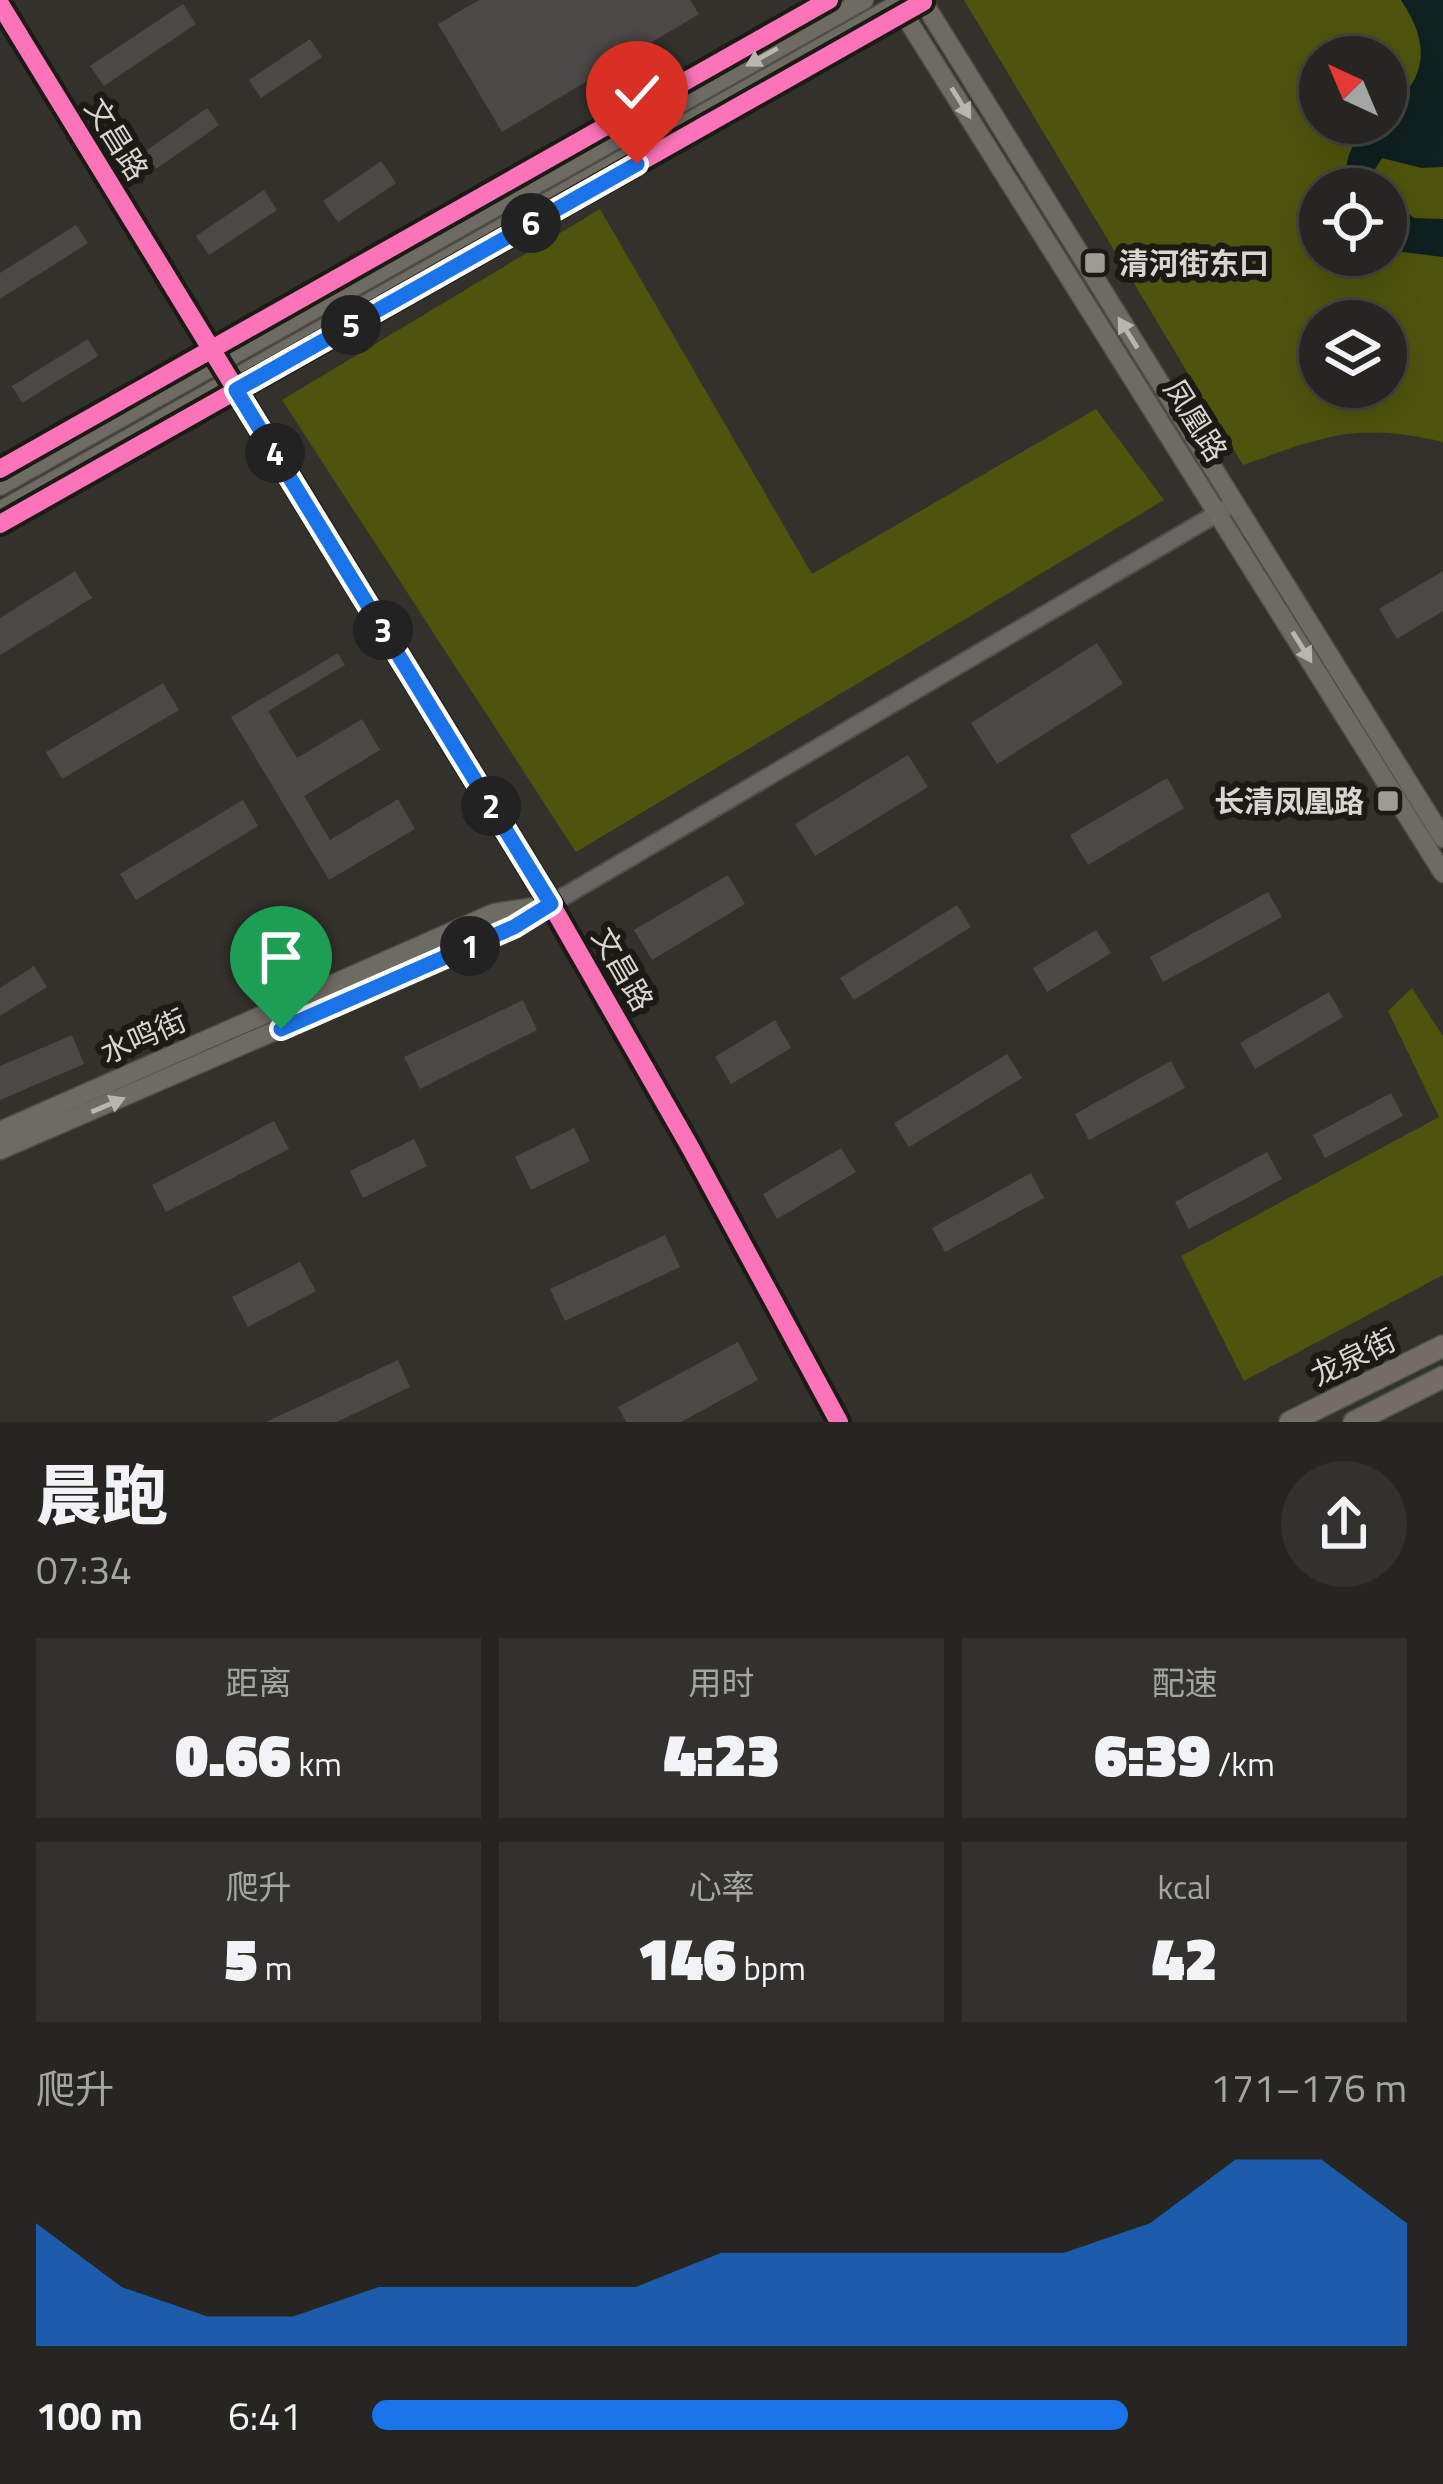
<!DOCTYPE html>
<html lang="zh">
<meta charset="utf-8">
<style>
:root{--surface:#262521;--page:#32312e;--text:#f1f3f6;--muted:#a4a5a5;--line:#42423f;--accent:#1a73e8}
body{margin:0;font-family:"Titillium Web","Noto Sans SC",sans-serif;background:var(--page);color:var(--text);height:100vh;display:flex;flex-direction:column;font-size:45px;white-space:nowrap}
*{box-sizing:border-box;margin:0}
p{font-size:39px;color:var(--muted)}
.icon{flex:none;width:66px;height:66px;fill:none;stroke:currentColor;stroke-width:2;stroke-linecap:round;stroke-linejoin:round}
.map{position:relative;height:1422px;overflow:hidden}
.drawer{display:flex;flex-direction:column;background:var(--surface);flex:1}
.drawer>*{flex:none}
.needle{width:78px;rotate:316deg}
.fabs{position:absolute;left:1299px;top:36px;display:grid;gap:24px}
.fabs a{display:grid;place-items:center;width:108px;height:108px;border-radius:50%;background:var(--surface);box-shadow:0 12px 48px #0002,0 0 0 3px var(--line);font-size:60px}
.pin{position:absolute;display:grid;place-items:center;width:102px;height:102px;color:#fff;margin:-123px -51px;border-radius:50% 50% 50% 0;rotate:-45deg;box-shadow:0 0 12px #0007}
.pin .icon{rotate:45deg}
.km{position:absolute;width:60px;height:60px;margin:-30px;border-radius:50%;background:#222;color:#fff;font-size:33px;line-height:60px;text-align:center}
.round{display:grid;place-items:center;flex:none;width:126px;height:126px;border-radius:63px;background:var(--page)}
.summary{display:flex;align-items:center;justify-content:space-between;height:204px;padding:0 36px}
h1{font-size:66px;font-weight:800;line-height:90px}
.figures{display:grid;grid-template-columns:repeat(3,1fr);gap:18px;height:204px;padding:12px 36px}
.figures div{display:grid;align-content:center;border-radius:0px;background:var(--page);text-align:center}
.figures b{font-size:60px;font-weight:800}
.figures small{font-size:33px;font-weight:400}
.figures p{font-size:33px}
.chart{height:336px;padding:24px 36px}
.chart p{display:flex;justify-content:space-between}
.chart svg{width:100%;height:216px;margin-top:12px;fill:var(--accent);opacity:.7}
ul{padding:0 36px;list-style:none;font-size:39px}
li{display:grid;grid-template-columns:192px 144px 1fr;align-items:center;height:90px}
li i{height:30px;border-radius:15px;background:var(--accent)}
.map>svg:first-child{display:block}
.green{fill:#4e530d;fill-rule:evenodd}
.water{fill:#0f2021}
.building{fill:#4b4945}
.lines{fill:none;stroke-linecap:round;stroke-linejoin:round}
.tertiary-casing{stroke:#4f4e49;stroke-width:20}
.secondary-casing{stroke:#4f4e49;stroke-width:21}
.primary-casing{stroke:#4f4e49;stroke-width:24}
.tertiary{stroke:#686763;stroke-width:16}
.secondary{stroke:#6e6b63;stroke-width:18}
.primary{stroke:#736d65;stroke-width:21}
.cycleway-casing{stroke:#1c1a15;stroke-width:26}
.cycleway{stroke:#fb73b8;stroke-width:18}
.oneway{fill:#b8b6af}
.route-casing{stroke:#fff;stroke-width:24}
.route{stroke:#1a73e8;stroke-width:15}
.poi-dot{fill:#9e9c96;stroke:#1c1a15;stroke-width:4.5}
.labels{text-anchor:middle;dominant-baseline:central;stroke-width:12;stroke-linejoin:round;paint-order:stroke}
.street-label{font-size:30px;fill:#d8d6cf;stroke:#1c1a15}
.poi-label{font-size:30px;font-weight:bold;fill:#d8d6cf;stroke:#1c1a15;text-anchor:start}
</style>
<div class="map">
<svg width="1443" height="1422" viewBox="0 0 1443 1422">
<rect width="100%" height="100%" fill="#32312c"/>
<g class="green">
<path d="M964 0H1443V442C1354 422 1326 436 1243 465ZM1320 57H1386V123H1320ZM1320 189H1386V255H1320ZM1320 321H1386V387H1320Z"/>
<polygon points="600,209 812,574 1096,409 1164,500 576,852 282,400"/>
<polygon points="1412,988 1443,1036 1443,1275 1244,1381 1181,1256 1439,1117 1388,1011"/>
</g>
<g class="water">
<path d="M1401 0H1443V167L1422 168 1382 158 1374 171 1380 189H1346C1344 159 1350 143 1372 123H1386V111C1429 78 1430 44 1401 0Z"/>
<polygon points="1386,197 1414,218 1443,219 1443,257 1395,251 1386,244"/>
</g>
<g class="building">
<polygon points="479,0 690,0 699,14 502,132 438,24"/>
<polygon points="183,4 196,24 104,86 90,66"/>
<polygon points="310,39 322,57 261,98 249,80"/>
<polygon points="207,108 219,125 156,169 144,152"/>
<polygon points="381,161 396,183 338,222 323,201"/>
<polygon points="264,190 277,210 209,255 196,236"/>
<polygon points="76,225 88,243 0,299 0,273"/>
<polygon points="88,339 98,356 22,403 12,386"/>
<polygon points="75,571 92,598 0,655 0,618"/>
<polygon points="1443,571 1443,611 1397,639 1379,609"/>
<polygon points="1097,643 1123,684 997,764 971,723"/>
<polygon points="338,653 345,665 268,711 297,758 362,719 380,750 304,796 330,840 398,799 415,829 329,880 231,717"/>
<polygon points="163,683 179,710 62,779 46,752"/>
<polygon points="908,755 928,787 815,856 795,824"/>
<polygon points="1167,778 1184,808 1088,865 1070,835"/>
<polygon points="243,800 258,826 136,900 120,874"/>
<polygon points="728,875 745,904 652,960 634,930"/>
<polygon points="1268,892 1282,917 1163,982 1150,957"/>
<polygon points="957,905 971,927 854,1000 840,978"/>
<polygon points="1096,930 1111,953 1047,992 1033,968"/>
<polygon points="34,966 47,987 0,1016 0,988"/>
<polygon points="1329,992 1343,1017 1255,1069 1240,1043"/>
<polygon points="523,1000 537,1030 420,1089 404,1057"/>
<polygon points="775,1020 791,1048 731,1084 715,1057"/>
<polygon points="72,1035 84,1064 0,1100 0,1066"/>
<polygon points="1007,1054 1022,1078 909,1147 894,1123"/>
<polygon points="1171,1061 1185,1088 1089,1140 1075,1114"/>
<polygon points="1391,1093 1403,1116 1325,1158 1313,1135"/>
<polygon points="274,1121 289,1149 166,1212 152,1185"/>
<polygon points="574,1128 590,1161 531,1190 515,1157"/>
<polygon points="414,1139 427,1166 363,1198 350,1171"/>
<polygon points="841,1148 856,1172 777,1219 763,1194"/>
<polygon points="1267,1152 1282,1179 1189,1229 1175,1202"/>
<polygon points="1031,1173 1044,1198 945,1252 932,1228"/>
<polygon points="665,1235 680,1267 565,1321 550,1289"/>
<polygon points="300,1262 316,1291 248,1327 232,1297"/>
<polygon points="738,1342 758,1380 681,1422 626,1422 618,1407"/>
<polygon points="398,1360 410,1387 337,1422 266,1422"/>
</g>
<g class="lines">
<g class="tertiary-casing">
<g id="tertiary">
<polyline points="0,4 551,904 690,1147 839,1422"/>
<polyline points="551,904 1228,507"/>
</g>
</g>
<g class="secondary-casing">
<g id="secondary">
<polyline points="895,0 1443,873"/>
<polyline points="922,0 1443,838"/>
<polyline points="0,486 864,0"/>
<polyline points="0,511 905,0"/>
<polyline points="0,1131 494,913 541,906"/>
<polyline points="0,1150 515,927 551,904"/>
</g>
</g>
<g class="primary-casing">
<g id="primary">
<polyline points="1290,1422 1443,1346"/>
<polyline points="1354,1422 1443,1377"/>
</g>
</g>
<use href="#tertiary" class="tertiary"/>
<use href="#secondary" class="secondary"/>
<use href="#primary" class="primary"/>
<g class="cycleway-casing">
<g id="cycleway">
<polyline points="0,4 551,904 690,1147 839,1422"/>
<polyline points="0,469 829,0"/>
<polyline points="0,524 923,2"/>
</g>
</g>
<use href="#cycleway" class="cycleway"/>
</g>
<defs><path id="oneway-solid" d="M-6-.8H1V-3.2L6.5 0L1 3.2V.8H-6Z" transform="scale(3)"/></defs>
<g class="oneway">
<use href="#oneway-solid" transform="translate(762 57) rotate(151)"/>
<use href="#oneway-solid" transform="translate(961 103) rotate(58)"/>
<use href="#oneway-solid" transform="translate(1128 333) rotate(-122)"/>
<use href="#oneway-solid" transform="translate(1302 647) rotate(58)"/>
<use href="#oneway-solid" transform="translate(108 1105) rotate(-23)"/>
</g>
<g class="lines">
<g class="route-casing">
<polyline id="route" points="281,1029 514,927 551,904 236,390 637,164"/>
</g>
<use href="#route" class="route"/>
</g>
<g class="poi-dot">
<rect x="1083" y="251" width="24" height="24" rx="6"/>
<rect x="1376" y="789" width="24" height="24" rx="6"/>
</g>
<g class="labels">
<g class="street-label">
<text transform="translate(117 139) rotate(58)">文昌路</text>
<text transform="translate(1196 420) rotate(58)">凤凰路</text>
<text transform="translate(623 969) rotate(60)">文昌路</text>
<text transform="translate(143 1036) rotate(-24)">水鸣街</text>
<text transform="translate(1353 1357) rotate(-26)">龙泉街</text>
</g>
<g class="poi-label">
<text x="1119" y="263">清河街东口</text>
<text x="1364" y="801" text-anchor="end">长清凤凰路</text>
</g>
</g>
</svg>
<div class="fabs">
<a><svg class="needle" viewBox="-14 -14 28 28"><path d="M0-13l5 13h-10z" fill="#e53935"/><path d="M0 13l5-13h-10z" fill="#a4a5a5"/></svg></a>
<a><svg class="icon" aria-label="locate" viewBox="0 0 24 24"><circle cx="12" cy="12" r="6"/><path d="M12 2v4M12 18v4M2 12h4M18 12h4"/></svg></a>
<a><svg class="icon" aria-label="layers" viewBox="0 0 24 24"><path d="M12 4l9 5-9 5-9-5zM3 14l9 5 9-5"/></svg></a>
</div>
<div class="pin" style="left:281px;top:1029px;background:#1e9e55"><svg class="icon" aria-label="arrive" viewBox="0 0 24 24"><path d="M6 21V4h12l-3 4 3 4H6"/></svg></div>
<div class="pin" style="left:637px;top:164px;background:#d93025"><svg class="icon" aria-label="check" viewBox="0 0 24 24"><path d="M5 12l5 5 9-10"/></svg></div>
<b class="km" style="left:470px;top:946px">1</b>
<b class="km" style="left:491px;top:806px">2</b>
<b class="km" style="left:383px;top:630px">3</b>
<b class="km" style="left:275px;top:453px">4</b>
<b class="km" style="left:351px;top:325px">5</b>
<b class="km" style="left:531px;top:223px">6</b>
</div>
<section class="drawer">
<div class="summary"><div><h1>晨跑</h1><p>07:34</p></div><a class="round"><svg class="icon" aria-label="share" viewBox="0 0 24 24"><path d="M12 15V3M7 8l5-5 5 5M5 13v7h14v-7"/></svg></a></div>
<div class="figures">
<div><p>距离</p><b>0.66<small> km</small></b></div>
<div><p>用时</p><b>4:23</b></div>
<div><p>配速</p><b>6:39<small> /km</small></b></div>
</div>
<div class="figures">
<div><p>爬升</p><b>5<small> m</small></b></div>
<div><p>心率</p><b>146<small> bpm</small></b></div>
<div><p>kcal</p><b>42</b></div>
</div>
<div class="chart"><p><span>爬升</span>171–176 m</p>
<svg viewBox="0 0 160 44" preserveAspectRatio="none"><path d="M0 44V19L10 32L20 38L30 38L40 32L50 32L60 32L70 32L80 25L90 25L100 25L110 25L120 25L130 19L140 6L150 6L160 19V44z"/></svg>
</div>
<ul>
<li><b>100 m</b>6:41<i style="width:73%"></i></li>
</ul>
</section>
